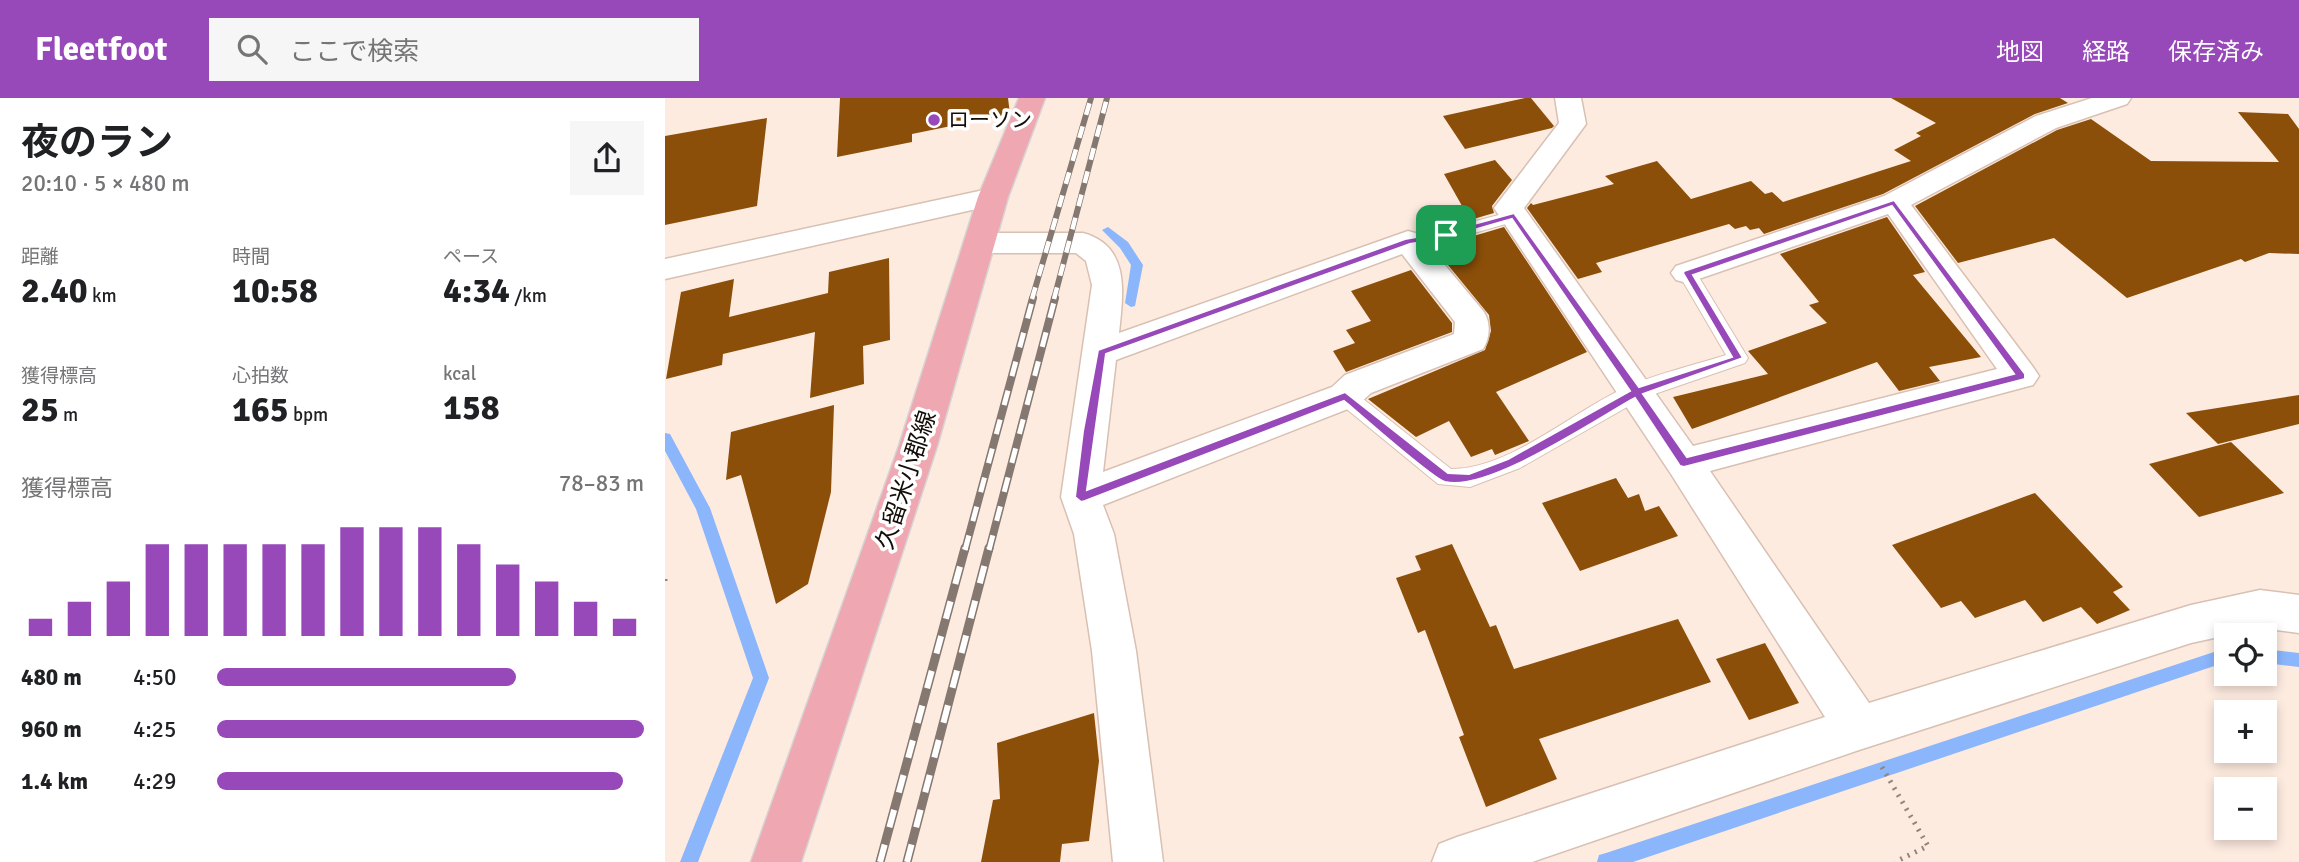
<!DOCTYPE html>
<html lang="ja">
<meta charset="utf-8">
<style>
:root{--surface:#fff;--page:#f6f6f6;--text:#202124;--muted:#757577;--accent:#9748b9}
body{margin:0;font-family:Signika,"Noto Sans JP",sans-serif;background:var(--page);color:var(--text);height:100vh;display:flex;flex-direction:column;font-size:26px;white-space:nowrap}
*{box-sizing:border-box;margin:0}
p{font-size:23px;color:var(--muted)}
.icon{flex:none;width:38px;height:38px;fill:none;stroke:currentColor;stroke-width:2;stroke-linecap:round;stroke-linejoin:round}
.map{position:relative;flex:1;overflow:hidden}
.panel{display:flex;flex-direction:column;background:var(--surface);width:665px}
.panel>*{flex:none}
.controls{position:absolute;left:1549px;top:525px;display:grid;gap:14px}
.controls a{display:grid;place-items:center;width:63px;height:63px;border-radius:0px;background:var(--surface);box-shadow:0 4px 10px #0003;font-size:35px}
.pin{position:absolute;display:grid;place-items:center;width:60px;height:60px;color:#fff;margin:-30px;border-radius:14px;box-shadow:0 4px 10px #0006}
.round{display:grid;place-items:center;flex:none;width:74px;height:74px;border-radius:0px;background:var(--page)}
.headline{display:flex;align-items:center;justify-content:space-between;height:119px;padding:0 21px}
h1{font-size:38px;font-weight:700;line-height:52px}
.metrics{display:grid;grid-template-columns:repeat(3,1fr);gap:10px;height:119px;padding:7px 21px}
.metrics div{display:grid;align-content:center}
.metrics b{font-size:35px;font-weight:700}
.metrics small{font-size:19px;font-weight:400}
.metrics p{font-size:19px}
.chart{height:196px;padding:14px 21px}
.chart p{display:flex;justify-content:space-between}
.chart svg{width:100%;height:126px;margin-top:7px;stroke:var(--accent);stroke-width:6}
ul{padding:0 21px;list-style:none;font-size:23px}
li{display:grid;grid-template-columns:112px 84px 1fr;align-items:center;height:52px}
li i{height:18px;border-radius:9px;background:var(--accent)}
header{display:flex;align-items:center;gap:42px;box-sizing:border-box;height:98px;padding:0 35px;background:var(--accent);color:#fff}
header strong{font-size:33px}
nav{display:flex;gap:38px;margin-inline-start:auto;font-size:24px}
.search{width:490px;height:63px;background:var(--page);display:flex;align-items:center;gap:18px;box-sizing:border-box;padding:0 24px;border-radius:0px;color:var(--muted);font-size:26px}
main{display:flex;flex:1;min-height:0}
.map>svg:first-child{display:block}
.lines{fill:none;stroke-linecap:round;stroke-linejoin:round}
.stream{fill:#8bb6fb;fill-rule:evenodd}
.building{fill:#8c4f09}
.service-casing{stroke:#d8c0b3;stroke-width:2}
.minor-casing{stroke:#d8c0b3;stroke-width:3}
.tertiary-casing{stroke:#d8c0b3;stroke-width:3}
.primary-casing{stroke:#d5d3d3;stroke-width:3}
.path{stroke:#92857d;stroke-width:5;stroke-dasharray:2 6;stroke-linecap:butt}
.service{fill:#fff;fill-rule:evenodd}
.minor{fill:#fff;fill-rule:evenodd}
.tertiary{fill:#fff;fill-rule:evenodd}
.primary{fill:#efa8b1;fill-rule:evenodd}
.rail-far2-casing{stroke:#857870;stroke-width:6}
.rail-far1-casing{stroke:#857870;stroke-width:8}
.rail-casing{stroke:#857870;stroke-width:9}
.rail-far2{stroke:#fff;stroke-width:4.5;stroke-dasharray:12;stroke-linecap:butt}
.rail-far1{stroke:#fff;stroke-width:5;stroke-dasharray:15;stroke-linecap:butt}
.rail{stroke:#fff;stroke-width:6;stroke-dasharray:18;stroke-linecap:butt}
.route{fill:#9748b9;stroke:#fff;stroke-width:2;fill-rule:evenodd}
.poi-dot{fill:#9748b9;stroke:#fff;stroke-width:2.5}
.labels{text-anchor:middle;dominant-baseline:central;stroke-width:7;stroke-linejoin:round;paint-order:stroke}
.far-poi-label{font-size:21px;fill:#140d08;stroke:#fff;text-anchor:start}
.street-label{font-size:24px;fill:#140d08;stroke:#fff}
</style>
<header>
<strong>Fleetfoot</strong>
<div class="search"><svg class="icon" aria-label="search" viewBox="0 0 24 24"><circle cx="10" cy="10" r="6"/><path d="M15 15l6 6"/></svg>ここで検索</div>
<nav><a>地図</a><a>経路</a><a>保存済み</a></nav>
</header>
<main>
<section class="panel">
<div class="headline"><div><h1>夜のラン</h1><p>20:10 · 5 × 480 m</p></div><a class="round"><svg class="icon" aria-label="share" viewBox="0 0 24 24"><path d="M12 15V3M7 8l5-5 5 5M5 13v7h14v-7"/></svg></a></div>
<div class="metrics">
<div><p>距離</p><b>2.40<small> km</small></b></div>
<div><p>時間</p><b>10:58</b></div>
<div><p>ペース</p><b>4:34<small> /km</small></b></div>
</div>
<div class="metrics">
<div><p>獲得標高</p><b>25<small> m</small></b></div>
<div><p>心拍数</p><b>165<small> bpm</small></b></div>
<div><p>kcal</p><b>158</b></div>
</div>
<div class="chart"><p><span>獲得標高</span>78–83 m</p>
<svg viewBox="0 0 160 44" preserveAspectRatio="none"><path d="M5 44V38M15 44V32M25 44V25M35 44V12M45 44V12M55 44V12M65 44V12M75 44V12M85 44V6M95 44V6M105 44V6M115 44V12M125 44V19M135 44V25M145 44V32M155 44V38"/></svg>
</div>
<ul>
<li><b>480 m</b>4:50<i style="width:70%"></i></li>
<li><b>960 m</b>4:25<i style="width:100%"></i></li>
<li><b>1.4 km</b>4:29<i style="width:95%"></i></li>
</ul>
</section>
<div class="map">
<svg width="1634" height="764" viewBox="0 0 1634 764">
<rect width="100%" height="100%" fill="#feebe0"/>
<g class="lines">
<g class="stream">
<polygon points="443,129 463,144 478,167 470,208 466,209 460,205 466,167 455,150 437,132"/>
<polygon points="0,335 5,336 45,410 104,580 33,764 15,764 88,580 31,411 0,353"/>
<polygon points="1561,550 1561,564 968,764 932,764 934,757 941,755"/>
<polygon points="1600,551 1634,555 1634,569 1600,565"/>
</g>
</g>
<g class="building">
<polygon points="175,0 343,0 345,16 247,36 247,44 172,59"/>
<polygon points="860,0 866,0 889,28 887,30 800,51 778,18"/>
<polygon points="1226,0 1395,0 1403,5 1370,16 1218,96 1099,136 1094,130 1085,132 1081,128 1070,131 1064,126 931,165 937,174 913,181 862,110 866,105 868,107 949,86 940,78 992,63 1026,101 1086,83 1100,96 1107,94 1118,104 1246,63 1229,52 1256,38 1251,35 1271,25"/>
<polygon points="1573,14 1623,16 1634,31 1634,156 1604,155 1580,164 1576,161 1462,200 1389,140 1293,165 1250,108 1392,32 1426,21 1486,63 1614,64"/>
<polygon points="102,20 92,108 0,127 0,38"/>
<polygon points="830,62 847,82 827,108 829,115 805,122 779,76"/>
<polygon points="1222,119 1260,174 1248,177 1316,259 1264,269 1275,283 1234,293 1212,264 1027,331 1008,299 1103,276 1083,253 1162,225 1144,207 1154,204 1115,156"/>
<polygon points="839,129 922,254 831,294 864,343 830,357 827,351 806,359 784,323 751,339 703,301 820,252 826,233 824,217 778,161 802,153 795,142"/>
<polygon points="224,160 225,242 198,248 199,286 145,300 150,234 58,256 57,267 1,281 16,194 69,181 64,219 163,195 164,174"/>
<polygon points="746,172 787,225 787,234 681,274 668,253 690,245 681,232 706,223 686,193"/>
<polygon points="1634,297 1634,326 1553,346 1521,315"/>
<polygon points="169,307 166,394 143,486 111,506 76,377 61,382 66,334"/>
<polygon points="1566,344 1619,395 1534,419 1484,366"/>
<polygon points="951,380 963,400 974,396 980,413 994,408 1013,438 915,473 877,405"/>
<polygon points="1370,395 1458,489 1448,494 1465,512 1432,526 1416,509 1378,524 1360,502 1310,520 1296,503 1276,510 1227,447"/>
<polygon points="787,446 825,529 831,527 849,571 1013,521 1046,584 874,641 892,681 821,709 794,639 799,637 760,532 753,535 731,480 756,472 750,458"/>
<polygon points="1100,545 1134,605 1084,622 1051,561"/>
<polygon points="429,615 434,663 424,743 397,746 395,764 316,764 328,702 335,701 332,645"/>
</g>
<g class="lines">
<g class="service-casing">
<g id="service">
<polygon points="849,113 858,118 855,122 781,143 743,149 734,143 737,139 780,131"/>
<path d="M1022 169 1029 171 1080 255 1083 260 1080 265 978 300 855 370 805 389 773 386 673 304 669 298 673 292 680 290 687 292 786 371C847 371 908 312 964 288 995 275 1029 267 1061 257L1013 175 1015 171Z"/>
</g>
</g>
<g class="minor-casing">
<g id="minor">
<polygon points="890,0 916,0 921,26 859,110 1028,348 1332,271 1223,116 1022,185 1011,182 1006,175 1011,168 1219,98 1371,18 1427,0 1466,0 1462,6 1391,30 1246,107 1368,269 1374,278 1368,287 1045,373 1204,605 1526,507 1595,492 1634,497 1634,535 1595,530 1526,545 1194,652 867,764 767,764 774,746 792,739 1160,619 1006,376 829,110 894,25"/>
<path d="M743 133 754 136 819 214C826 226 825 240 818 251L706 295 693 307 438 407 449 436 471 553 498 764H448L427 553 409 436 396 399 427 187 421 163 411 155H314L303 152 299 145 303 138 314 135H418C466 148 458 196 454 235ZM737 156 790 224 789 236 680 277 667 289 438 374 451 262Z"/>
</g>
</g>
<g class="tertiary-casing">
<polygon id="tertiary" points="328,90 338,93 343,99 338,105 0,181 0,161"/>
</g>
<g class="primary-casing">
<polygon id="primary" points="354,0 380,0 343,99 272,348 136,764 86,764 234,348 313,99"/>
</g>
<g class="path">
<polyline points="0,481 0,485"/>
<polyline points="1217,669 1263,748 1230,764"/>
</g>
<use href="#service" class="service"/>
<use href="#minor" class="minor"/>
<use href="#tertiary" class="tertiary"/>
<use href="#primary" class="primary"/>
<g class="rail-far2-casing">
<g id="rail-far2">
<polyline points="367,201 426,0"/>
<polyline points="389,201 442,0"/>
</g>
</g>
<g class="rail-far1-casing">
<g id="rail-far1">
<polyline points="300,452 368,200"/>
<polyline points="324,452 390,200"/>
</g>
</g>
<g class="rail-casing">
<g id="rail">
<polyline points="215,764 300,450"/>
<polyline points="242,764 324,450"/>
</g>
</g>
<use href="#rail-far2" class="rail-far2"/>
<use href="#rail-far1" class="rail-far1"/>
<use href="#rail" class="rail"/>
</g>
<path class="route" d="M1229 102 1360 276V281L1019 369 1015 368 970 300C930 322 822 395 780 384 766 380 695 316 679 303L420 403 416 404 410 399 418 333 433 252 740 141 780 134 849 115 974 289 1067 259 1018 175 1019 173ZM1227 108 1349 276 1022 359 978 296 1078 260 1028 177ZM847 121 965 293 843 361 804 376 783 375 680 294 422 392 441 256 745 146 781 140Z"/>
<circle class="poi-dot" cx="269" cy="22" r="7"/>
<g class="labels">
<g class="far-poi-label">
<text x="283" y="22">ローソン</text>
</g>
<g class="street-label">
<text transform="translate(241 382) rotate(-72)">久留米小郡線</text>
</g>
</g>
</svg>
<div class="controls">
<a><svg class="icon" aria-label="locate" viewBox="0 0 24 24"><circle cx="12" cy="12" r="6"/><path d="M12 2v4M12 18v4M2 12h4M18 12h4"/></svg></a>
<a>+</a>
<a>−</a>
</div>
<div class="pin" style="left:781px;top:137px;background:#1e9e55"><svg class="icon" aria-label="arrive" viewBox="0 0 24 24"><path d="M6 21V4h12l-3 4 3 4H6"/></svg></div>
</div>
</main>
